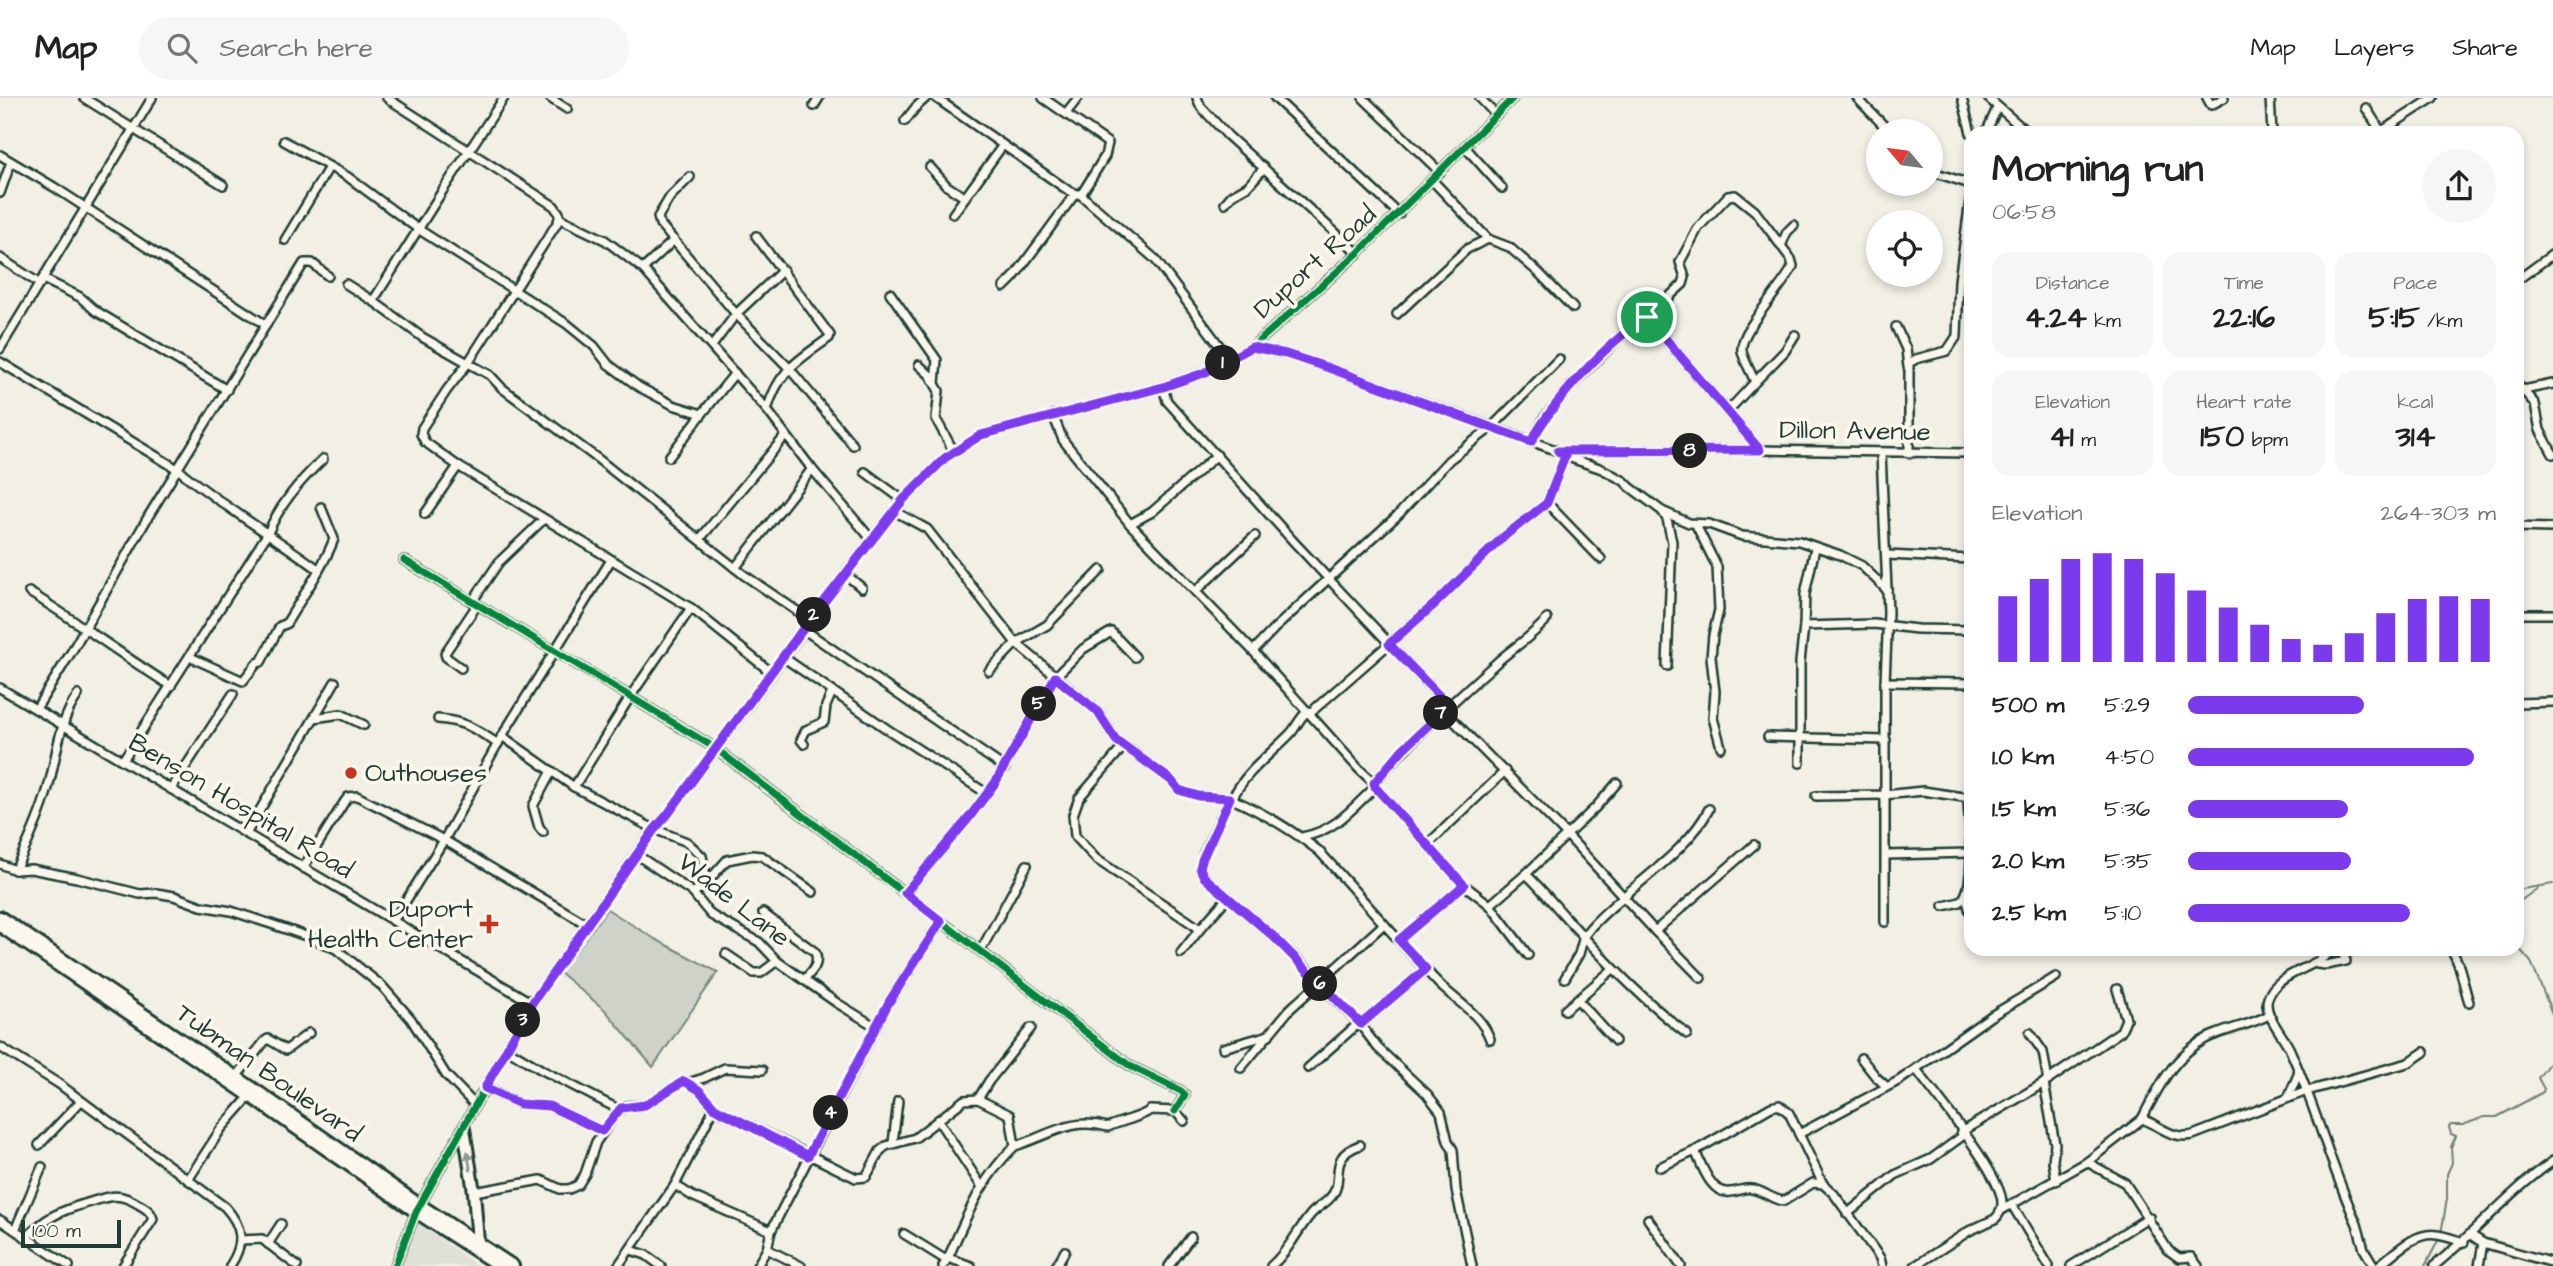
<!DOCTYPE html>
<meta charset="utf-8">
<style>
:root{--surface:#fff;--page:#f6f6f6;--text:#222;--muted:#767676;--line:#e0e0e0;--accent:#7c3aed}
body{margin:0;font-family:"Architects Daughter",sans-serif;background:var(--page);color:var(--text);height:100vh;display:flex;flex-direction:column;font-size:26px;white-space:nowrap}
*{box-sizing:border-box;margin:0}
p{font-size:23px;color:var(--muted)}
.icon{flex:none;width:38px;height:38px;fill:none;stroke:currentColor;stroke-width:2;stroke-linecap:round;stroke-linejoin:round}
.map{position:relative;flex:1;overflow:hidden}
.drawer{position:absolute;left:1964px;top:28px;width:560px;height:830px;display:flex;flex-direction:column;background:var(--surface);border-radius:21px;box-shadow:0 4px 10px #0003}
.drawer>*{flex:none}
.needle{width:46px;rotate:299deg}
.controls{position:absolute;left:1866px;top:21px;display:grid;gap:14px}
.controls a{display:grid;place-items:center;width:77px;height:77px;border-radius:50%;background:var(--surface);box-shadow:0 4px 10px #0003;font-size:35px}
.scale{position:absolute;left:21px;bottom:18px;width:100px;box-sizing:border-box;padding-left:7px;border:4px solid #1f3d34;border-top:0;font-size:19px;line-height:24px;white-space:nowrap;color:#1f3d34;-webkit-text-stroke:5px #fbf7ec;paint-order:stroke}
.pin{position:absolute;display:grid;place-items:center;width:60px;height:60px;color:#fff;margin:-30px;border:4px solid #fff;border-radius:50%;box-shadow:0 2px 7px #0007}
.km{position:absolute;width:35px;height:35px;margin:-18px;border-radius:50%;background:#222;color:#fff;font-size:19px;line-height:35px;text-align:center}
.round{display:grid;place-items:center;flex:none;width:74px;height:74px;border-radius:37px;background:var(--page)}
.overview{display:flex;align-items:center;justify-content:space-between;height:119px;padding:0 28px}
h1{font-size:38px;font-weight:800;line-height:52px}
.stats{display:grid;grid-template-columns:repeat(3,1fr);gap:10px;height:119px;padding:7px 28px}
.stats div{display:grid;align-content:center;border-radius:18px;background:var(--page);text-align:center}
.stats b{font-size:30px;font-weight:800}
.stats small{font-size:19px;font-weight:400}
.stats p{font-size:19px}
.chart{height:196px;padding:14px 28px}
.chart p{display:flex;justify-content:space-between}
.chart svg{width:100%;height:126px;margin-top:7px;stroke:var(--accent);stroke-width:6}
ul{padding:0 28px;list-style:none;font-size:23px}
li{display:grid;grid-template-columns:112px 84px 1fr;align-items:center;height:52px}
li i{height:18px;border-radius:9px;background:var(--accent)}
header{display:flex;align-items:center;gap:42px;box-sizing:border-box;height:98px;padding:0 35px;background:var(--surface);border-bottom:2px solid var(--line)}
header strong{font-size:33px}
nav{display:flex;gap:38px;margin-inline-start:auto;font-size:24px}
.search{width:490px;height:63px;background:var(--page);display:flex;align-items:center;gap:18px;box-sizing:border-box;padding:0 24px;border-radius:38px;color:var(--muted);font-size:26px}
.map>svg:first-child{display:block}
.built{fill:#e0e1d6}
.green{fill:#cfd2c8;stroke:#77887e;stroke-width:2}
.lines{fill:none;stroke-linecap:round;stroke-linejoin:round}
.stream{stroke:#6e7f75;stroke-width:2}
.minor-casing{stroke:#1f3d34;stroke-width:12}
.highway-casing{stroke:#1f3d34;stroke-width:16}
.minor{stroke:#fbf7ec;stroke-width:7}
.highway{stroke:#fbf7ec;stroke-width:10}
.cycleway-casing{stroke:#fbf7ec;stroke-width:11}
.cycleway{stroke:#00873e;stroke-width:7}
.oneway{fill:#8d9a90}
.route-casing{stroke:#fff;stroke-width:14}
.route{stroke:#7c3aed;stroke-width:9}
.poi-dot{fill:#c8321e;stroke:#fbf7ec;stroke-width:2.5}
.labels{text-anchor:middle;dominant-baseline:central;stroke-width:7;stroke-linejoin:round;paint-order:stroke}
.street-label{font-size:26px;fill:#1f3d34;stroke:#fbf7ec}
.poi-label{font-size:26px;fill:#1f3d34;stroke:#fbf7ec;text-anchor:start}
</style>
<header>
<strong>Map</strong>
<div class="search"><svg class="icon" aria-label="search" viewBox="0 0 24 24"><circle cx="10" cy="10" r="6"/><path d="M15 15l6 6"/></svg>Search here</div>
<nav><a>Map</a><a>Layers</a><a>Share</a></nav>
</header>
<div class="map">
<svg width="2553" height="1168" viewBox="0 0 2553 1168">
<rect width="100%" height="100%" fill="#f2f0e5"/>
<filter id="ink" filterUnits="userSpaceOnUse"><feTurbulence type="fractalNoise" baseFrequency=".0143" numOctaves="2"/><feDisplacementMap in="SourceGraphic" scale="14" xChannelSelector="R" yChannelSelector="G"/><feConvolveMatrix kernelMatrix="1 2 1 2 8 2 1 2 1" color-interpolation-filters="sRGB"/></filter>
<g filter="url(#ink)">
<polygon class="built" points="412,1121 478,1168 393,1168"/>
<polygon class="green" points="607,811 655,841 718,874 653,969 605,912 560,875"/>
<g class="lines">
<g class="stream">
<polyline points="2516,792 2553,786"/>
<polyline points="2516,806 2538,790"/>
<polyline points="2516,847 2531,864 2553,918"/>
<polyline points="2441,1136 2447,1101 2447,1076 2452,1065 2451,1049 2456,1038 2451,1036 2449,1029 2451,1027 2463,1027 2484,1019 2497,1019 2543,994 2544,991 2538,980 2553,960"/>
<polyline points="2425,1168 2439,1141"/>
</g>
<g class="minor-casing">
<g id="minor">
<polyline points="84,0 223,87"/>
<polyline points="387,0 554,108 559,115 559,122 468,265 490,277 502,290 598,361 744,477 810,522"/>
<polyline points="550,0 567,11"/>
<polyline points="936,0 1069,93 1081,97 1155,161 1230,262"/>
<polyline points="1043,0 1108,45 1105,58 1081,97"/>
<polyline points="1197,0 1201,9 1228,38 1358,155"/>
<polyline points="1275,0 1399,116"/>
<polyline points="1363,0 1440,74"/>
<polyline points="1480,0 1496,17"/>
<polyline points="1857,0 1889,33"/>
<polyline points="1962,0 1971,35"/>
<polyline points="1988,0 2028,35"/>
<polyline points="2207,0 2211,7 2224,0"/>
<polyline points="2270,0 2272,35"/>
<polyline points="814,8 819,0"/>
<polyline points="2366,10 2382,35"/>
<polyline points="1066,15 1078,0"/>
<polyline points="905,23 916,9 926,0"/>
<polyline points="1986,35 1997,10"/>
<polyline points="2379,35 2433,0"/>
<polyline points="284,43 348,79 418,131 567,226 594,248 608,266 639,289 673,307 702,316 735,275"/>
<polyline points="1465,49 1502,90"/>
<polyline points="0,57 54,89 266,227"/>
<polyline points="930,69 947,88 964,99"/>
<polyline points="1930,73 1970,86"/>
<polyline points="690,79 670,99 658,119 660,126 736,216 712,248"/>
<polyline points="1432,82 1488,141 1509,149 1538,174 1573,210"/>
<polyline points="0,95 11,64"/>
<polyline points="1225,105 1232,97 1248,88 1264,70"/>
<polyline points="953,116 1003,47"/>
<polyline points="559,122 559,120 605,142 643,171 674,142"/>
<path d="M756 138 830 237 829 240C798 263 779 271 767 312"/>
<polyline points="285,142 329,69"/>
<polyline points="1781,148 1787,134 1794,127"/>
<polyline points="0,160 40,186"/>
<polyline points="643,171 767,312 812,371 872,442"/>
<polyline points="783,172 736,216 789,270 853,347"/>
<polyline points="43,181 80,199 96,213 227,292"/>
<polyline points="2516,183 2553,156"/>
<polyline points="346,186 373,203 422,239 468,265 447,292 422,330 421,336 425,344 458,368 691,510 772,575"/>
<polyline points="1004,189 1014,179 1075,96"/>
<polyline points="890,195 937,262 935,285"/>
<polyline points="373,203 443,92 504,0"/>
<polyline points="1397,216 1467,151 1488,141"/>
<polyline points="1647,219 1760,352"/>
<polyline points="1896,229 1906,251 1908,269"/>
<polyline points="1252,249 1286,256 1326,269 1558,353 1760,352 1970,355"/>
<polyline points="0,251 152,0"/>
<path d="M0 264 179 372C222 408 272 437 318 471"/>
<polyline points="919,267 930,277 939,293 936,321 954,354"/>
<polyline points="1755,284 1785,253 1795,237"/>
<polyline points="2516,284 2535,306 2540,332 2553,356"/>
<polyline points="1163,289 1167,303 1294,444 1449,609"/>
<polyline points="2523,292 2553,286"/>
<path d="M1053 317 1063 342 1130 426 1253 553 1358 670 1374 685 1375 689 1464 787 1490 807 1526 776C1543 792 1554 807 1570 824 1606 864 1644 903 1687 936"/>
<path d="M1531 344 1545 319 1572 287 1629 230 1647 219 1683 186 1685 179 1680 164 1698 130 1728 98 1735 97 1755 113 1791 161 1793 168C1784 189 1739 232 1742 253 1744 263 1751 274 1755 284L1728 313"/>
<polyline points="1881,355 1888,514 1885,584 1885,824"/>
<polyline points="1909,355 1909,265 1916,261 1947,253 1957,238 1959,183 1970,102"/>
<polyline points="1562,356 1565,358 1547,405 1601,461"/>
<polyline points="1565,358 1602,371 1624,383 1630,389 1662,413 1689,425 1709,426 1742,438 1799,443 1840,457 1862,468 1887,492"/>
<polyline points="669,359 702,316"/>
<polyline points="865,374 903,402"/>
<polyline points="894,413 927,431 1016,545 1097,613 1116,642 1171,682 1179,692 1198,698 1230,700"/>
<polyline points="1662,413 1667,421 1672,444 1667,568"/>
<polyline points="425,416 458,368"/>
<polyline points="1130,426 1152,414 1217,357"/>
<polyline points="1696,427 1717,469 1719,512 1713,537 1711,559 1715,594 1713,620 1721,649"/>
<polyline points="2516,429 2553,430"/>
<polyline points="700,441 786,337"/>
<polyline points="1815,450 1805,496 1804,528 1874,526 1917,531 1970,532"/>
<polyline points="1887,457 1970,461"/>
<polyline points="404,462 715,650 1130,968 1181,993 1185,997 1175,1013"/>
<polyline points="611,462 502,638 574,689 654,731 687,744 702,758 707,784"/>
<polyline points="735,470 812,371"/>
<polyline points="845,476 862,490"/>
<polyline points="1196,493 1255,438"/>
<path d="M29 494C78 524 123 558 171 588"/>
<polyline points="472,504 499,464 543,422"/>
<polyline points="2516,516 2553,516"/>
<polyline points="803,531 1005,670"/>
<polyline points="1253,553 1274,531 1399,416 1449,362 1492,329 1559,261"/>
<path d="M190 559 243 583 257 565 261 564 280 528 286 526C302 499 323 470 334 441L321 409"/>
<polyline points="783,559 887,631 986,695"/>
<polyline points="461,570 446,559 445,555 477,507"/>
<polyline points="989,573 1016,545 1047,527 1101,472"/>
<polyline points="1885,584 1970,585"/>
<polyline points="0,590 532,905"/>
<polyline points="2516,605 2553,604"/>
<polyline points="36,611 72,553 148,419 304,165 312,165 328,178"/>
<path d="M1308 613C1300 619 1297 628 1291 635 1271 656 1245 674 1232 701L1230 700 1204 755 1200 770 1204 779 1273 838 1320 883"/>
<polyline points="1444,613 1566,736 1655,833 1754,747"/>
<polyline points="1310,615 1436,505 1502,440 1547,405"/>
<polyline points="314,620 341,616 364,627"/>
<path d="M438 621C464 623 476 631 498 646"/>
<polyline points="1768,639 1886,642"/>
<polyline points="804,646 801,642 806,632 824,624 826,608 832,594"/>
<polyline points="1124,648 1079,700 1073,717 1075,738 1096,761 1200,831 1228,799"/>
<path d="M123 662 268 435C280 406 300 383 323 361"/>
<polyline points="1800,665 1800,564 1804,528"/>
<path d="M1374 685C1411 642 1452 604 1494 567 1511 551 1532 539 1547 521"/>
<polyline points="574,689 630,599 691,510"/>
<polyline points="171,691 233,596"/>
<polyline points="1816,698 1884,697 1923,693 1970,700"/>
<path d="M1232 701C1264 715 1292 732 1319 753 1359 797 1398 843 1439 886 1457 904 1481 916 1490 941"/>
<polyline points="2516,719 2520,719"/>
<polyline points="543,734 539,729 533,708 552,673"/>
<polyline points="246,736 335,584"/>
<path d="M1302 739C1335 733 1352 711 1375 689"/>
<polyline points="1427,747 1505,673"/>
<polyline points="637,757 692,794 711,817 759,844 777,863 837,905 876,929"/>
<polyline points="1886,757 1970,755"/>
<polyline points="0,766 15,772 31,771 77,780 140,796 156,795 174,798 201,808 231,813 271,826 312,840 336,851 382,888 411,921 446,977 475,1007"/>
<polyline points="303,770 345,703 348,699 357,698 444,742 588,827"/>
<path d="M15 772C28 745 40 719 48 690 57 659 58 624 78 597"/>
<polyline points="1526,776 1595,710 1617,685"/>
<polyline points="692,794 701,791 727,762 752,757 762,758 813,794"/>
<polyline points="905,795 968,721 995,685 1055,579 1083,551 1111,534 1135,559"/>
<polyline points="1966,799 1970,814"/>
<polyline points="1490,807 1528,857"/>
<path d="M1944 808 1960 804C1978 790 1968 723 1968 700"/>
<path d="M763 815 815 854C820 867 812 873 804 882"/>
<polyline points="394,822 444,742 502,638"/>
<polyline points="1655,833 1701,880"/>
<polyline points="1399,842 1464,787"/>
<path d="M2335 850C2316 871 2277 874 2268 900 2262 916 2284 937 2290 952 2316 1009 2331 1070 2357 1126L2364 1151 2374 1168"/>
<path d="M2450 850C2461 865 2463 887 2469 904"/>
<polyline points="981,852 1027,767"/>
<polyline points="1181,855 1200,831"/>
<polyline points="726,856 754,875 761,875 777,863"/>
<polyline points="2343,857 2357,850"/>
<polyline points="2317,866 2326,867 2346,863 2341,850"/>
<path d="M1565 880 1579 856 1584 838 1591 829C1625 791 1687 756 1709 711"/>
<polyline points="1318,884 1359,925 1378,950 1427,996 1441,1014 1448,1043 1453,1052 1456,1092 1472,1168"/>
<polyline points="1577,901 1615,943"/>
<polyline points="1565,912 1613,871"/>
<polyline points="1361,926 1426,871"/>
<polyline points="2030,935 2043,954 2048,983"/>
<path d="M0 949 59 986 225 1109C243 1129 245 1145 230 1168"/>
<polyline points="1223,950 1269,937"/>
<polyline points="507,951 542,972 620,1012"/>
<polyline points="1861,960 1876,979 1886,988"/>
<polyline points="1241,970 1290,911 1384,826"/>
<polyline points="1308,970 1359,925"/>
<polyline points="236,979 265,943 268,941 286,952 309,935"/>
<polyline points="688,985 704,980 725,970 762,972"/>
<polyline points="2044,985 2055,1046 2053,1063 2056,1083"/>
<polyline points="485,990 520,1006 549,1008 602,1033"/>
<polyline points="2288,1000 2299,974"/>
<polyline points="978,1001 989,983 1031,930"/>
<polyline points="714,1010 675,1087 692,1098 771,1133"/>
<path d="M2142 1021C2159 987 2179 949 2217 936 2235 929 2252 926 2269 917"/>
<polyline points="938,1022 982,1089"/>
<polyline points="1961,1034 2044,985 2121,933 2126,921 2117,891"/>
<polyline points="1799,1036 1900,982 1991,918 2056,879"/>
<polyline points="893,1045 898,1003"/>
<polyline points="39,1047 80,1004"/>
<path d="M1015 1048C1050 1037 1070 1019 1108 1029 1120 1023 1143 1019 1150 1012L1175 1013 1184 1023"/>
<path d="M1695 1053C1702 1067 1711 1097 1730 1094 1738 1094 1744 1089 1752 1091 1764 1093 1772 1102 1784 1103L1813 1085 1823 1086 1834 1096 1880 1160 1882 1168"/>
<polyline points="2087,1064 2125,1085 2168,1152 2179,1160 2191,1159 2198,1168"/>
<polyline points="1660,1069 1695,1053 1771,1009 1779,1007 1789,1015 1823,1086"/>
<polyline points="188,1082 221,1031 250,998"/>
<path d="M474 1094 541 1082 560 1091H569L578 1087 585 1076 596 1044 617 1014 627 1008 645 1007 684 983 699 992 714 1010 856 1080 866 1079 880 1053 886 1048 915 1040 964 1002 978 1001 1010 1017 1015 1048C981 1080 967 1118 948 1160"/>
<polyline points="2012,1107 2049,1168"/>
<path d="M2000 1113 2087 1064 2142 1021C2161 1028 2172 1042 2193 1037L2307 993 2408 965 2424 954"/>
<polyline points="1847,1116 1895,1077 1931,1061 1964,1037"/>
<polyline points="1648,1121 1681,1168"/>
<polyline points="0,1122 69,1168"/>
<polyline points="15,1132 42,1069"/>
<polyline points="904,1136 946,1162"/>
<polyline points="2471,1137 2483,1145 2553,1165"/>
<path d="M26 1140C46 1119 60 1113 87 1105 108 1099 117 1093 138 1106 145 1110 151 1113 153 1121L123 1168"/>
<polyline points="241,1142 262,1141 297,1168"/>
<polyline points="268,1146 281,1126"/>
<polyline points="767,1151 801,1168"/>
<polyline points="631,1152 646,1157 661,1168"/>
<polyline points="395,1168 416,1114 532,905 654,731 668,716 845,476 903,402 945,360 981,337 1163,289 1204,275 1252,249 1358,155 1513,0"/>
<polyline points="618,1168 675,1087"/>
<polyline points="757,1168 767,1151 771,1133 889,904 941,823"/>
<polyline points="943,1168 948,1160 971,1168"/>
<polyline points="1056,1168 1065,1153"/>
<polyline points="1169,1168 1191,1139"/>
<path d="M1271 1168C1289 1153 1297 1132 1312 1115 1317 1110 1324 1106 1329 1101 1348 1083 1324 1060 1360 1047"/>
<path d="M1915 1168 1969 1133 1995 1121C1999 1117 2002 1112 2002 1106 2004 1079 1934 996 1916 971"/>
<polyline points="2071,1168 2149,1119"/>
<path d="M2378 1168C2394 1156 2415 1133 2437 1137 2446 1138 2455 1142 2464 1144"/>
<path d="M2434 1168C2475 1135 2510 1093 2553 1063"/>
<polyline points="2479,1168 2483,1145"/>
</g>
</g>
<g class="highway-casing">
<g id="highway">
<polyline points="0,819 254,991 420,1107 513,1168"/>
<polyline points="0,828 250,998 416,1114 499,1168"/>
<polyline points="464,1031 474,1094 478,1144"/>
</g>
</g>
<use href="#minor" class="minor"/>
<use href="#highway" class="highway"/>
<g class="cycleway-casing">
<g id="cycleway">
<polyline points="404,462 715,650 1130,968 1181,993 1185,997 1175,1013"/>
<polyline points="395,1168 416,1114 532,905 654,731 668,716 845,476 903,402 945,360 981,337 1163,289 1204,275 1252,249 1358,155 1513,0"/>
</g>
</g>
<use href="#cycleway" class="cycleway"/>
</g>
<defs><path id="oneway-solid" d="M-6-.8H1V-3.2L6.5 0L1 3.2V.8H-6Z" transform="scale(1.75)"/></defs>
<use class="oneway" href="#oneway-solid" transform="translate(469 1063) rotate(-99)"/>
</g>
<g class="lines" filter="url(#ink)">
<g class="route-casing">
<path id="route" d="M1647 219 1760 352 1558 353 1565 358 1547 405 1502 440 1436 505 1389 546 1449 608 1403 651 1374 685 1375 689 1464 787 1399 842 1426 871 1361 926 1273 838 1204 779 1200 770 1202 762 1230 700 1198 698 1179 692 1171 682 1116 642 1097 613 1055 579 995 685 968 721 905 795 941 823 889 904 808 1058 715 1010 699 992 684 983 645 1007 621 1010 602 1033 549 1008 520 1006 485 990 532 905 654 732 668 716 803 531 903 402 945 360 981 337 1163 289 1204 275 1252 249 1286 256 1326 269 1531 344C1554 302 1606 245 1647 219Z"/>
</g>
<use href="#route" class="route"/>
</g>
<g class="poi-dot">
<circle cx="351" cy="675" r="7"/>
<path d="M485.5 815.5h7v7h7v7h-7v7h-7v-7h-7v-7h7z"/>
</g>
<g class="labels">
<g class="street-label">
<text transform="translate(1315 164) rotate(-42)">Duport Road</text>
<text transform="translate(1855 333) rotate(1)">Dillon Avenue</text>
<text transform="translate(241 708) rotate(31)">Benson Hospital Road</text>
<text transform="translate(734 802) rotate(38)">Wade Lane</text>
<text transform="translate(269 975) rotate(35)">Tubman Boulevard</text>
</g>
<g class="poi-label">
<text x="365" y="675">Outhouses</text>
<text x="473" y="811" text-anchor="end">Duport<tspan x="473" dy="30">Health Center</tspan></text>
</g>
</g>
</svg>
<div class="controls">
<a><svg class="needle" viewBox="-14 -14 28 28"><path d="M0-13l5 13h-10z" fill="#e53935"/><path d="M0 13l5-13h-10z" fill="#767676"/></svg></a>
<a><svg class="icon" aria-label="locate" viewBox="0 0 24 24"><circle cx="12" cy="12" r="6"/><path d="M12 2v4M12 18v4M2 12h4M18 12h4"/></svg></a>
</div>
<div class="scale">100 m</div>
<div class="pin" style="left:1647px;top:219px;background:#1e9e55"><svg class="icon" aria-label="arrive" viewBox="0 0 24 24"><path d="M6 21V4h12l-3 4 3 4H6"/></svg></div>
<b class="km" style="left:1223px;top:265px">1</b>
<b class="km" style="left:814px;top:517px">2</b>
<b class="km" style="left:523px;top:922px">3</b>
<b class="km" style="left:831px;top:1015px">4</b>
<b class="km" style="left:1039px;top:606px">5</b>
<b class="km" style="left:1320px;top:886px">6</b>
<b class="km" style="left:1441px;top:615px">7</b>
<b class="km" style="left:1690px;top:353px">8</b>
<section class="drawer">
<div class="overview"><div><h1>Morning run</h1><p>06:58</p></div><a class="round"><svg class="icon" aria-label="share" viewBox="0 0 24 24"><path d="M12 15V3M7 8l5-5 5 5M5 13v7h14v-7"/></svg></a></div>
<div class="stats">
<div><p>Distance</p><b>4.24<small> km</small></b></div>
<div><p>Time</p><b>22:16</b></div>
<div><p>Pace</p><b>5:15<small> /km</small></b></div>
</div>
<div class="stats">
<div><p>Elevation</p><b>41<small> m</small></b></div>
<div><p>Heart rate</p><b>150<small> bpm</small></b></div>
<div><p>kcal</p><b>314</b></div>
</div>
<div class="chart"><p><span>Elevation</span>264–303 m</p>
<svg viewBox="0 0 160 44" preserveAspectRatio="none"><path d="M5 44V21M15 44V15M25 44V8M35 44V6M45 44V8M55 44V13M65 44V19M75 44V25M85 44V31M95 44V36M105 44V38M115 44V34M125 44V27M135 44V22M145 44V21M155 44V22"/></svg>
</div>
<ul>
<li><b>500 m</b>5:29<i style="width:57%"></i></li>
<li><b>1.0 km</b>4:50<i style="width:93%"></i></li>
<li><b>1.5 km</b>5:36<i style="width:52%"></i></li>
<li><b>2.0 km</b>5:35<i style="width:53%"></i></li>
<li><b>2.5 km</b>5:10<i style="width:72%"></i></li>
</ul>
</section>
</div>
